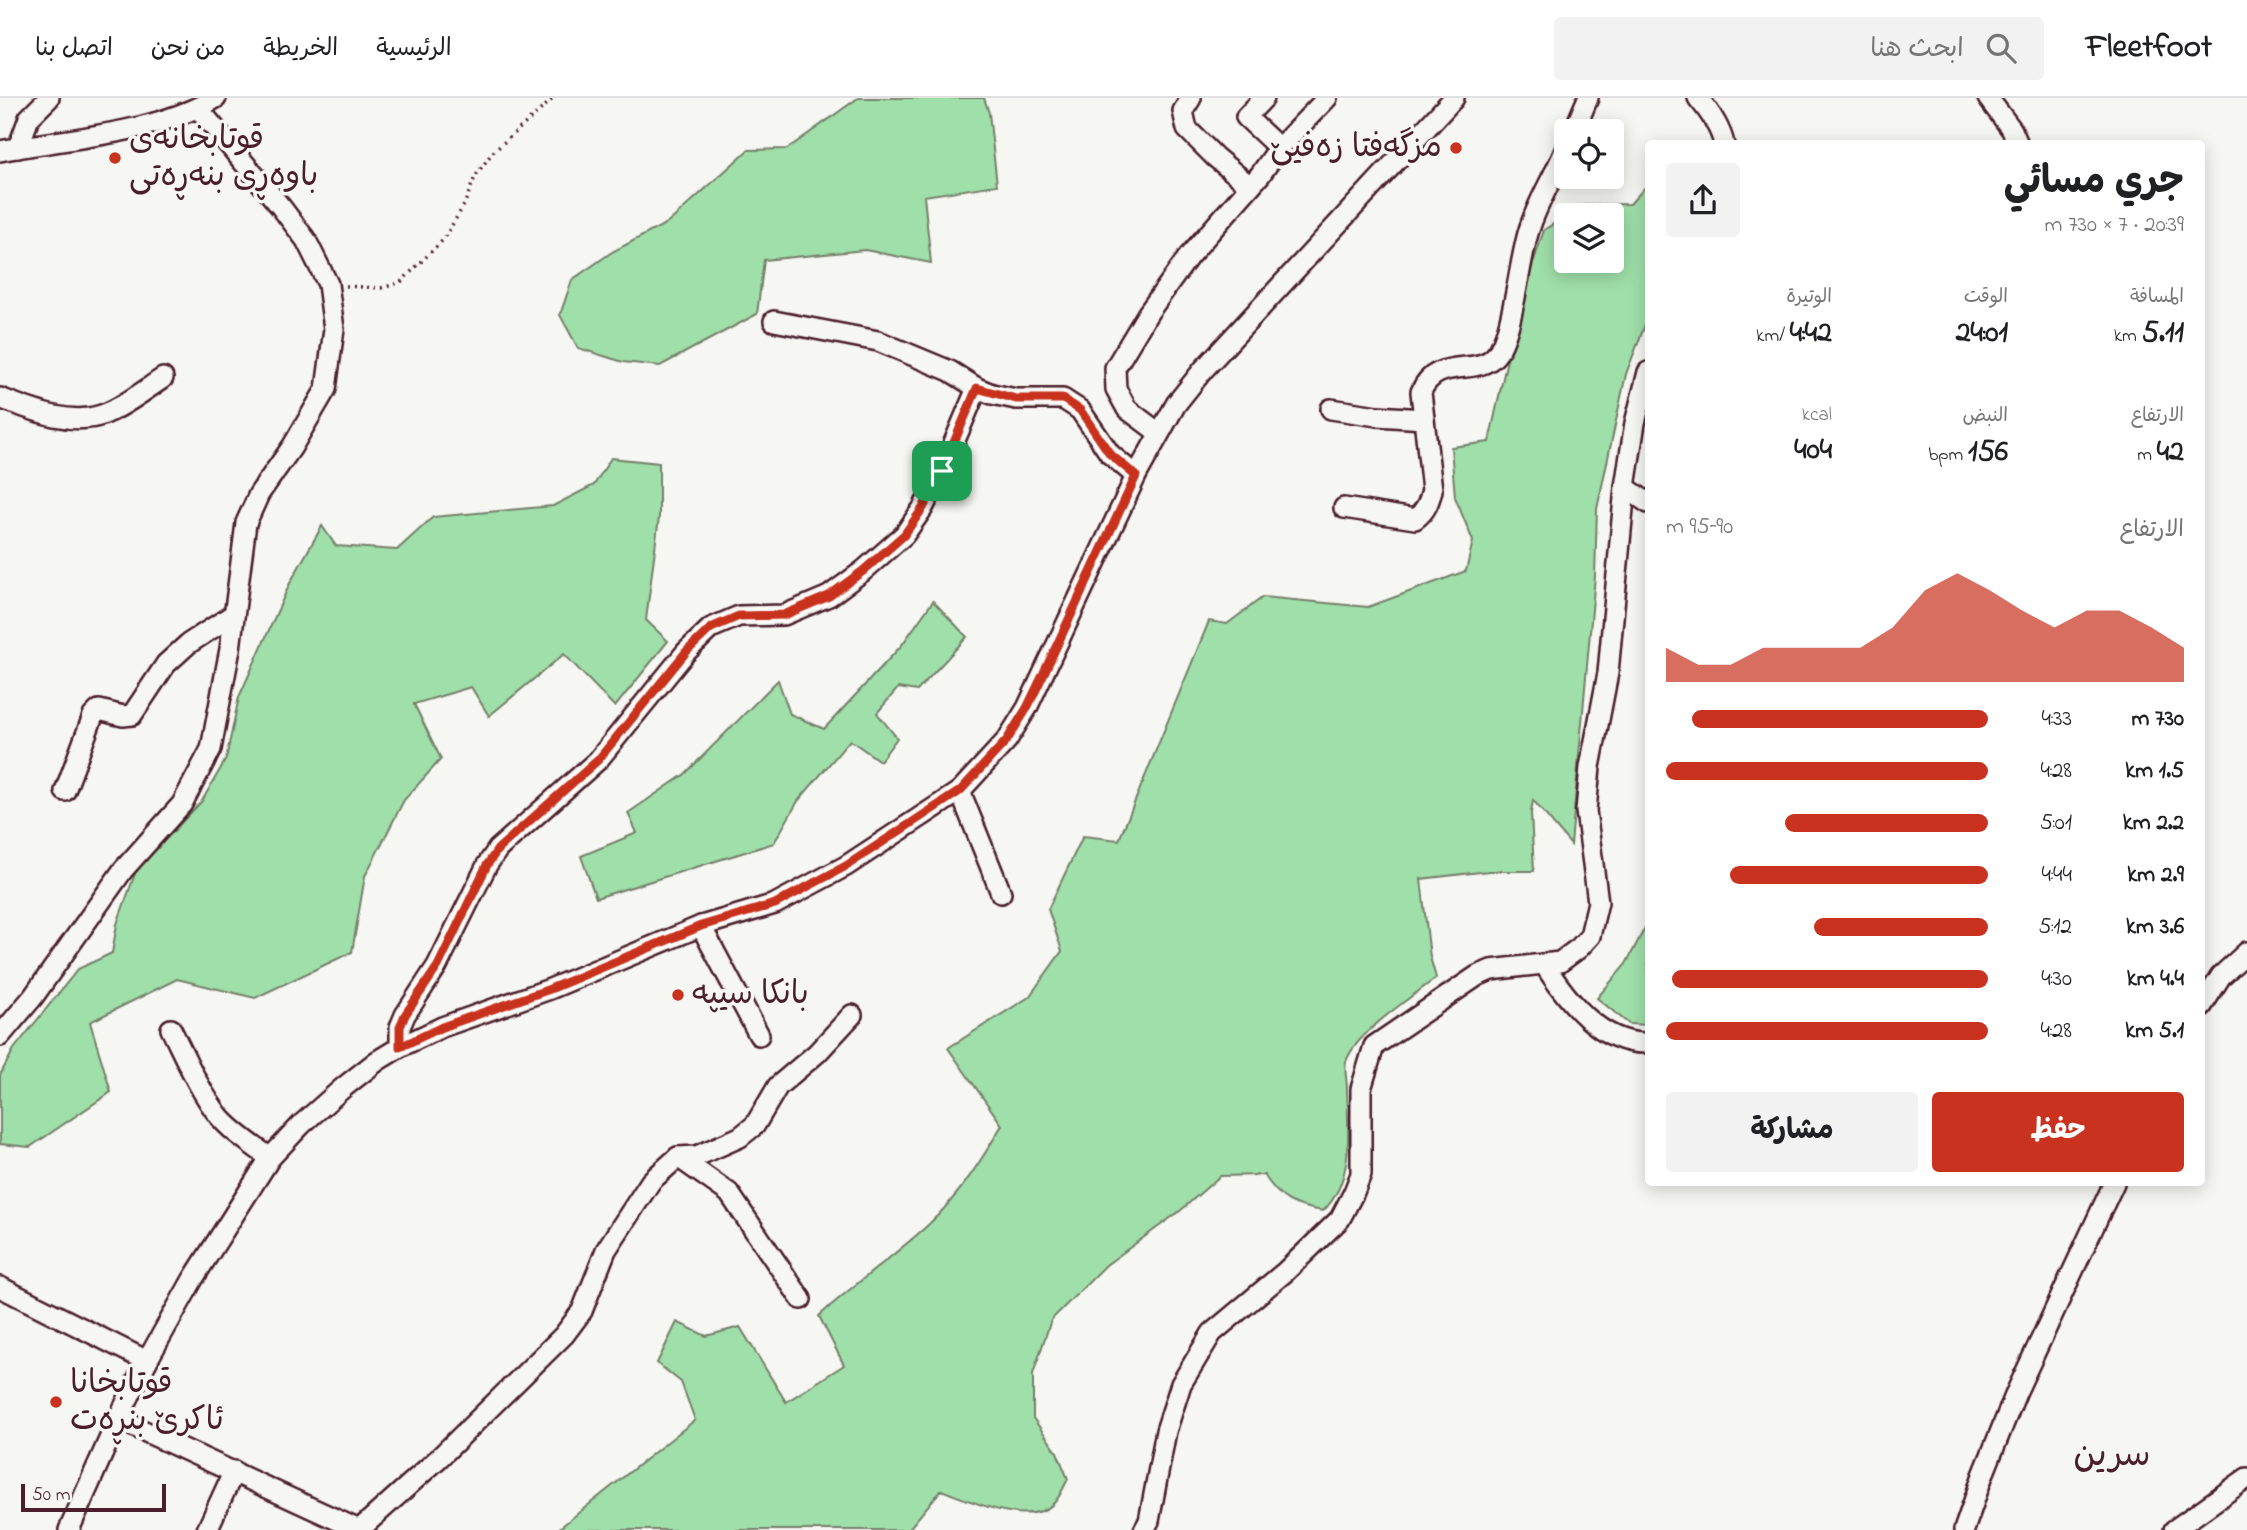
<!DOCTYPE html>
<html lang="ar">
<meta charset="utf-8">
<style>
:root{--surface:#fff;--page:#f2f2f2;--text:#202124;--muted:#757577;--line:#e0e0e0;--accent:#c8321e}
body{margin:0;font-family:"Indie Flower","Playpen Sans Arabic",sans-serif;background:var(--page);color:var(--text);direction:rtl;height:100vh;display:flex;flex-direction:column;font-size:26px;white-space:nowrap}
*{box-sizing:border-box;margin:0}
p{font-size:23px;color:var(--muted)}
.icon{flex:none;width:38px;height:38px;fill:none;stroke:currentColor;stroke-width:2;stroke-linecap:round;stroke-linejoin:round}
.map{position:relative;flex:1;overflow:hidden;direction:ltr}
.drawer{position:absolute;left:1645px;top:42px;width:560px;height:1046px;display:flex;flex-direction:column;background:var(--surface);border-radius:7px;box-shadow:0 4px 18px #0003;direction:rtl}
.drawer>*{flex:none}
.buttons{position:absolute;left:1554px;top:21px;display:grid;gap:14px}
.buttons a{display:grid;place-items:center;width:70px;height:70px;border-radius:7px;background:var(--surface);box-shadow:0 4px 18px #0003;font-size:35px}
.scale{position:absolute;left:21px;bottom:18px;width:145px;box-sizing:border-box;padding-left:7px;border:4px solid #4a1f2b;border-top:0;font-size:19px;line-height:24px;white-space:nowrap;color:#4a1f2b;-webkit-text-stroke:5px #f6f6f2;paint-order:stroke}
.pin{position:absolute;display:grid;place-items:center;width:60px;height:60px;color:#fff;margin:-30px;border-radius:14px;box-shadow:0 4px 10px #0006}
.round{display:grid;place-items:center;flex:none;width:74px;height:74px;border-radius:7px;background:var(--page)}
.overview{display:flex;align-items:center;justify-content:space-between;height:119px;padding:0 21px}
h1{font-size:38px;font-weight:700;line-height:52px}
.stats{display:grid;grid-template-columns:repeat(3,1fr);gap:10px;height:119px;padding:7px 21px}
.stats div{display:grid;align-content:center}
.stats b{font-size:30px;font-weight:700}
.stats small{font-size:19px;font-weight:400}
.stats p{font-size:19px}
.chart{height:196px;padding:14px 21px}
.chart p{display:flex;justify-content:space-between}
.chart svg{width:100%;height:126px;margin-top:7px;fill:var(--accent);opacity:.7}
.action{display:flex;gap:14px;margin-top:auto;padding:14px 21px}
.action a{flex:1;height:80px;border-radius:7px;background:var(--accent);color:#fff;font-size:28px;font-weight:700;line-height:80px;text-align:center}
.action a+a{background:var(--page);color:var(--text)}
ul{padding:0 21px;list-style:none;font-size:23px}
li{display:grid;grid-template-columns:112px 84px 1fr;align-items:center;height:52px}
li i{height:18px;border-radius:9px;background:var(--accent)}
header{display:flex;align-items:center;gap:42px;box-sizing:border-box;height:98px;padding:0 35px;background:var(--surface);border-bottom:2px solid var(--line)}
header strong{font-size:33px}
nav{display:flex;gap:38px;margin-inline-start:auto;font-size:24px}
.search{width:490px;height:63px;background:var(--page);display:flex;align-items:center;gap:18px;box-sizing:border-box;padding:0 24px;border-radius:7px;color:var(--muted);font-size:26px}
.map>svg:first-child{display:block}
.green{fill:#9fdfa9;stroke:#747f6a;stroke-width:2}
.lines{fill:none;stroke-linecap:round;stroke-linejoin:round}
.minor-casing{stroke:#4a1f2b;stroke-width:24}
.path{stroke:#4a1f2b;stroke-width:3.5;stroke-dasharray:2 5;stroke-linecap:butt}
.minor{stroke:#f6f6f2;stroke-width:19}
.route-casing{stroke:#fff;stroke-width:14}
.route{stroke:#c8321e;stroke-width:9}
.poi-dot{fill:#c8321e;stroke:#f6f6f2;stroke-width:2.5}
.labels{text-anchor:middle;dominant-baseline:central;stroke-width:7;stroke-linejoin:round;paint-order:stroke}
.poi-label{font-size:32px;fill:#4a1f2b;stroke:#f6f6f2;text-anchor:start}
.quarter-label{font-size:35px;fill:#4a1f2b;stroke:#f6f6f2}
</style>
<header>
<strong>Fleetfoot</strong>
<div class="search"><svg class="icon" aria-label="search" viewBox="0 0 24 24"><circle cx="10" cy="10" r="6"/><path d="M15 15l6 6"/></svg>ابحث هنا</div>
<nav><a>الرئيسية</a><a>الخريطة</a><a>من نحن</a><a>اتصل بنا</a></nav>
</header>
<div class="map">
<svg width="2247" height="1432" viewBox="0 0 2247 1432">
<rect width="100%" height="100%" fill="#f6f6f2"/>
<filter id="ink" filterUnits="userSpaceOnUse"><feTurbulence type="fractalNoise" baseFrequency=".0143" numOctaves="2"/><feDisplacementMap in="SourceGraphic" scale="14" xChannelSelector="R" yChannelSelector="G"/><feConvolveMatrix kernelMatrix="1 2 1 2 8 2 1 2 1" color-interpolation-filters="sRGB"/></filter>
<g filter="url(#ink)">
<g class="green">
<polygon points="858,0 984,0 989,15 997,87 924,98 931,165 865,152 764,162 757,216 660,268 623,264 578,250 560,217 572,182 612,154 669,124 748,52 787,51"/>
<path d="M1648 86V219L1626 276 1597 411 1595 478 1571 747 1533 702 1531 715 1534 773H1489L1421 781 1430 859 1436 880C1412 899 1355 935 1346 964 1344 971 1347 983 1347 990 1348 1030 1355 1083 1323 1113 1293 1108 1281 1103 1264 1077L1220 1078 1180 1113 1106 1167 1051 1222 1033 1276V1320L1057 1354 1068 1381C1064 1388 1060 1399 1054 1405 1030 1431 969 1402 941 1392L908 1432H557L695 1322 681 1284 657 1265 677 1224 706 1238 740 1229 786 1304 844 1267 819 1218C854 1186 893 1159 928 1127 959 1098 981 1063 1002 1027L948 950 1029 899 1062 853 1048 811 1083 738 1119 742 1209 523 1227 526 1263 499 1368 509 1466 473 1473 443 1455 399 1451 349 1489 344 1518 211 1544 132 1566 118V163H1612V117H1567L1584 107 1630 106Z"/>
<polygon points="611,360 659,365 659,419 646,522 668,543 615,609 564,556 489,618 471,589 414,606 441,661 404,702 365,778 352,854 255,900 177,881 90,924 111,994 30,1049 0,1046 0,977 14,951 78,871 112,855 117,826 136,773 202,703 226,661 239,599 290,485 322,428 336,448 397,452 433,419 553,408 594,387"/>
<polygon points="933,503 967,539 917,593 898,590 877,615 897,640 880,663 850,642 798,703 774,745 596,800 581,758 637,735 628,715 685,676 778,582 790,616 824,631 901,548"/>
<polygon points="1648,824 1648,927 1629,926 1597,900 1626,866"/>
</g>
<g class="lines">
<g class="minor-casing">
<g id="minor">
<polyline points="1191,0 1183,13 1187,31 1215,59 1250,88"/>
<polyline points="1264,0 1246,19 1279,50"/>
<path d="M1698 0C1709 13 1720 28 1724 46"/>
<polyline points="1988,0 2012,32 2018,46"/>
<polyline points="1574,33 1588,0"/>
<polyline points="18,50 29,20 49,0"/>
<path d="M0 53C72 39 151 37 216 0"/>
<polyline points="774,223 878,243 950,273 977,290 992,296 1016,301 1063,301 1080,312 1110,356 1136,378"/>
<path d="M0 300C31 312 74 330 107 315 126 307 145 292 163 280"/>
<polyline points="1331,311 1377,318 1424,321"/>
<polyline points="1159,335 1127,311 1116,291 1115,270 1148,215 1189,158 1260,77 1279,50 1327,0"/>
<polyline points="1625,389 1648,405"/>
<path d="M1344 410 1415 421C1426 413 1429 404 1432 392L1421 294C1436 257 1476 279 1495 258 1514 237 1519 159 1530 129 1539 101 1555 77 1566 50"/>
<polyline points="65,693 93,618 99,612 123,618 132,617 166,566 188,546 234,516"/>
<polyline points="960,693 1001,795"/>
<polyline points="701,828 759,937"/>
<path d="M1544 866C1567 902 1601 947 1648 945"/>
<polyline points="2202,908 2221,878 2247,854"/>
<path d="M171 931C185 959 199 992 219 1018 233 1035 253 1047 270 1060"/>
<polyline points="0,938 33,899 123,772 182,706 211,651 230,551 246,425 259,396 292,349 326,291 334,231 328,186 306,142 281,109 198,10"/>
<polyline points="400,949 400,929 405,917 437,868 487,767 498,751 598,662 686,554 711,530 739,518 784,517 829,498 863,473 904,437 923,410 942,373 977,290"/>
<polyline points="678,1059 729,1095 801,1201"/>
<polyline points="0,1189 147,1263"/>
<polyline points="118,1321 359,1432"/>
<polyline points="69,1432 118,1321 147,1263 193,1181 270,1060 302,1026 344,989 377,963 400,949 442,929 550,891 701,828 775,806 846,768 960,693 1007,642 1027,610 1136,378 1176,306 1203,272 1454,0"/>
<polyline points="207,1432 234,1373"/>
<polyline points="359,1432 439,1360 564,1237 582,1213 606,1152 651,1083 678,1059 697,1058 740,1039 755,1027 778,988 817,955 852,917"/>
<polyline points="1144,1432 1149,1423 1166,1333 1181,1286 1212,1235 1285,1174 1340,1121 1354,1094 1361,1076 1361,991 1374,948 1477,878 1491,872 1560,864 1579,850 1590,838 1598,804 1586,713 1590,669 1608,575 1625,389 1635,325 1648,274"/>
<polyline points="1964,1432 1983,1377 2016,1295 2114,1085"/>
<polyline points="2174,1432 2247,1380"/>
</g>
</g>
<polyline class="path" points="346,188 381,190 400,185 443,142 464,107 475,79 492,55 554,0"/>
<use href="#minor" class="minor"/>
</g>
</g>
<g class="lines" filter="url(#ink)">
<g class="route-casing">
<polygon id="route" points="977,290 1016,301 1063,301 1080,312 1110,356 1136,378 1043,577 1027,610 1007,642 960,693 846,768 775,806 701,828 550,891 442,929 400,949 400,929 405,917 438,868 487,767 498,751 598,662 686,554 711,530 739,518 784,517 829,498 863,473 904,437 923,410 942,373"/>
</g>
<use href="#route" class="route"/>
</g>
<g class="poi-dot">
<circle cx="1456" cy="50" r="7"/>
<circle cx="115" cy="60" r="7"/>
<circle cx="678" cy="897" r="7"/>
<circle cx="56" cy="1304" r="7"/>
</g>
<g class="labels">
<g class="poi-label">
<text x="129" y="42">قوتابخانەی<tspan x="129" dy="37">باوەڕی بنەڕەتی</tspan></text>
<text x="1442" y="50" text-anchor="end">مزگەفتا زەفیێ</text>
<text x="692" y="897">بانکا سیپە</text>
<text x="70" y="1286">قوتابخانا<tspan x="70" dy="37">ئاکرێ بنڕەت</tspan></text>
</g>
<g class="quarter-label">
<text x="2112" y="1358">سرين</text>
</g>
</g>
</svg>
<div class="buttons">
<a><svg class="icon" aria-label="locate" viewBox="0 0 24 24"><circle cx="12" cy="12" r="6"/><path d="M12 2v4M12 18v4M2 12h4M18 12h4"/></svg></a>
<a><svg class="icon" aria-label="layers" viewBox="0 0 24 24"><path d="M12 4l9 5-9 5-9-5zM3 14l9 5 9-5"/></svg></a>
</div>
<div class="scale">50 m</div>
<div class="pin" style="left:942px;top:373px;background:#1e9e55"><svg class="icon" aria-label="arrive" viewBox="0 0 24 24"><path d="M6 21V4h12l-3 4 3 4H6"/></svg></div>
<section class="drawer">
<div class="overview"><div><h1>جري مسائي</h1><p>20:39 · 7 × 730 m</p></div><a class="round"><svg class="icon" aria-label="share" viewBox="0 0 24 24"><path d="M12 15V3M7 8l5-5 5 5M5 13v7h14v-7"/></svg></a></div>
<div class="stats">
<div><p>المسافة</p><b>5.11<small> km</small></b></div>
<div><p>الوقت</p><b>24:01</b></div>
<div><p>الوتيرة</p><b>4:42<small> /km</small></b></div>
</div>
<div class="stats">
<div><p>الارتفاع</p><b>42<small> m</small></b></div>
<div><p>النبض</p><b>156<small> bpm</small></b></div>
<div><p>kcal</p><b>404</b></div>
</div>
<div class="chart"><p><span>الارتفاع</span>90–95 m</p>
<svg viewBox="0 0 160 44" preserveAspectRatio="none"><path d="M0 44V32L10 38L20 38L30 32L40 32L50 32L60 32L70 25L80 12L90 6L100 12L110 19L120 25L130 19L140 19L150 25L160 32V44z"/></svg>
</div>
<ul>
<li><b>730 m</b>4:33<i style="width:92%"></i></li>
<li><b>1.5 km</b>4:28<i style="width:100%"></i></li>
<li><b>2.2 km</b>5:01<i style="width:63%"></i></li>
<li><b>2.9 km</b>4:44<i style="width:80%"></i></li>
<li><b>3.6 km</b>5:12<i style="width:54%"></i></li>
<li><b>4.4 km</b>4:30<i style="width:98%"></i></li>
<li><b>5.1 km</b>4:28<i style="width:100%"></i></li>
</ul>
<div class="action"><a>حفظ</a><a>مشاركة</a></div>
</section>
</div>
